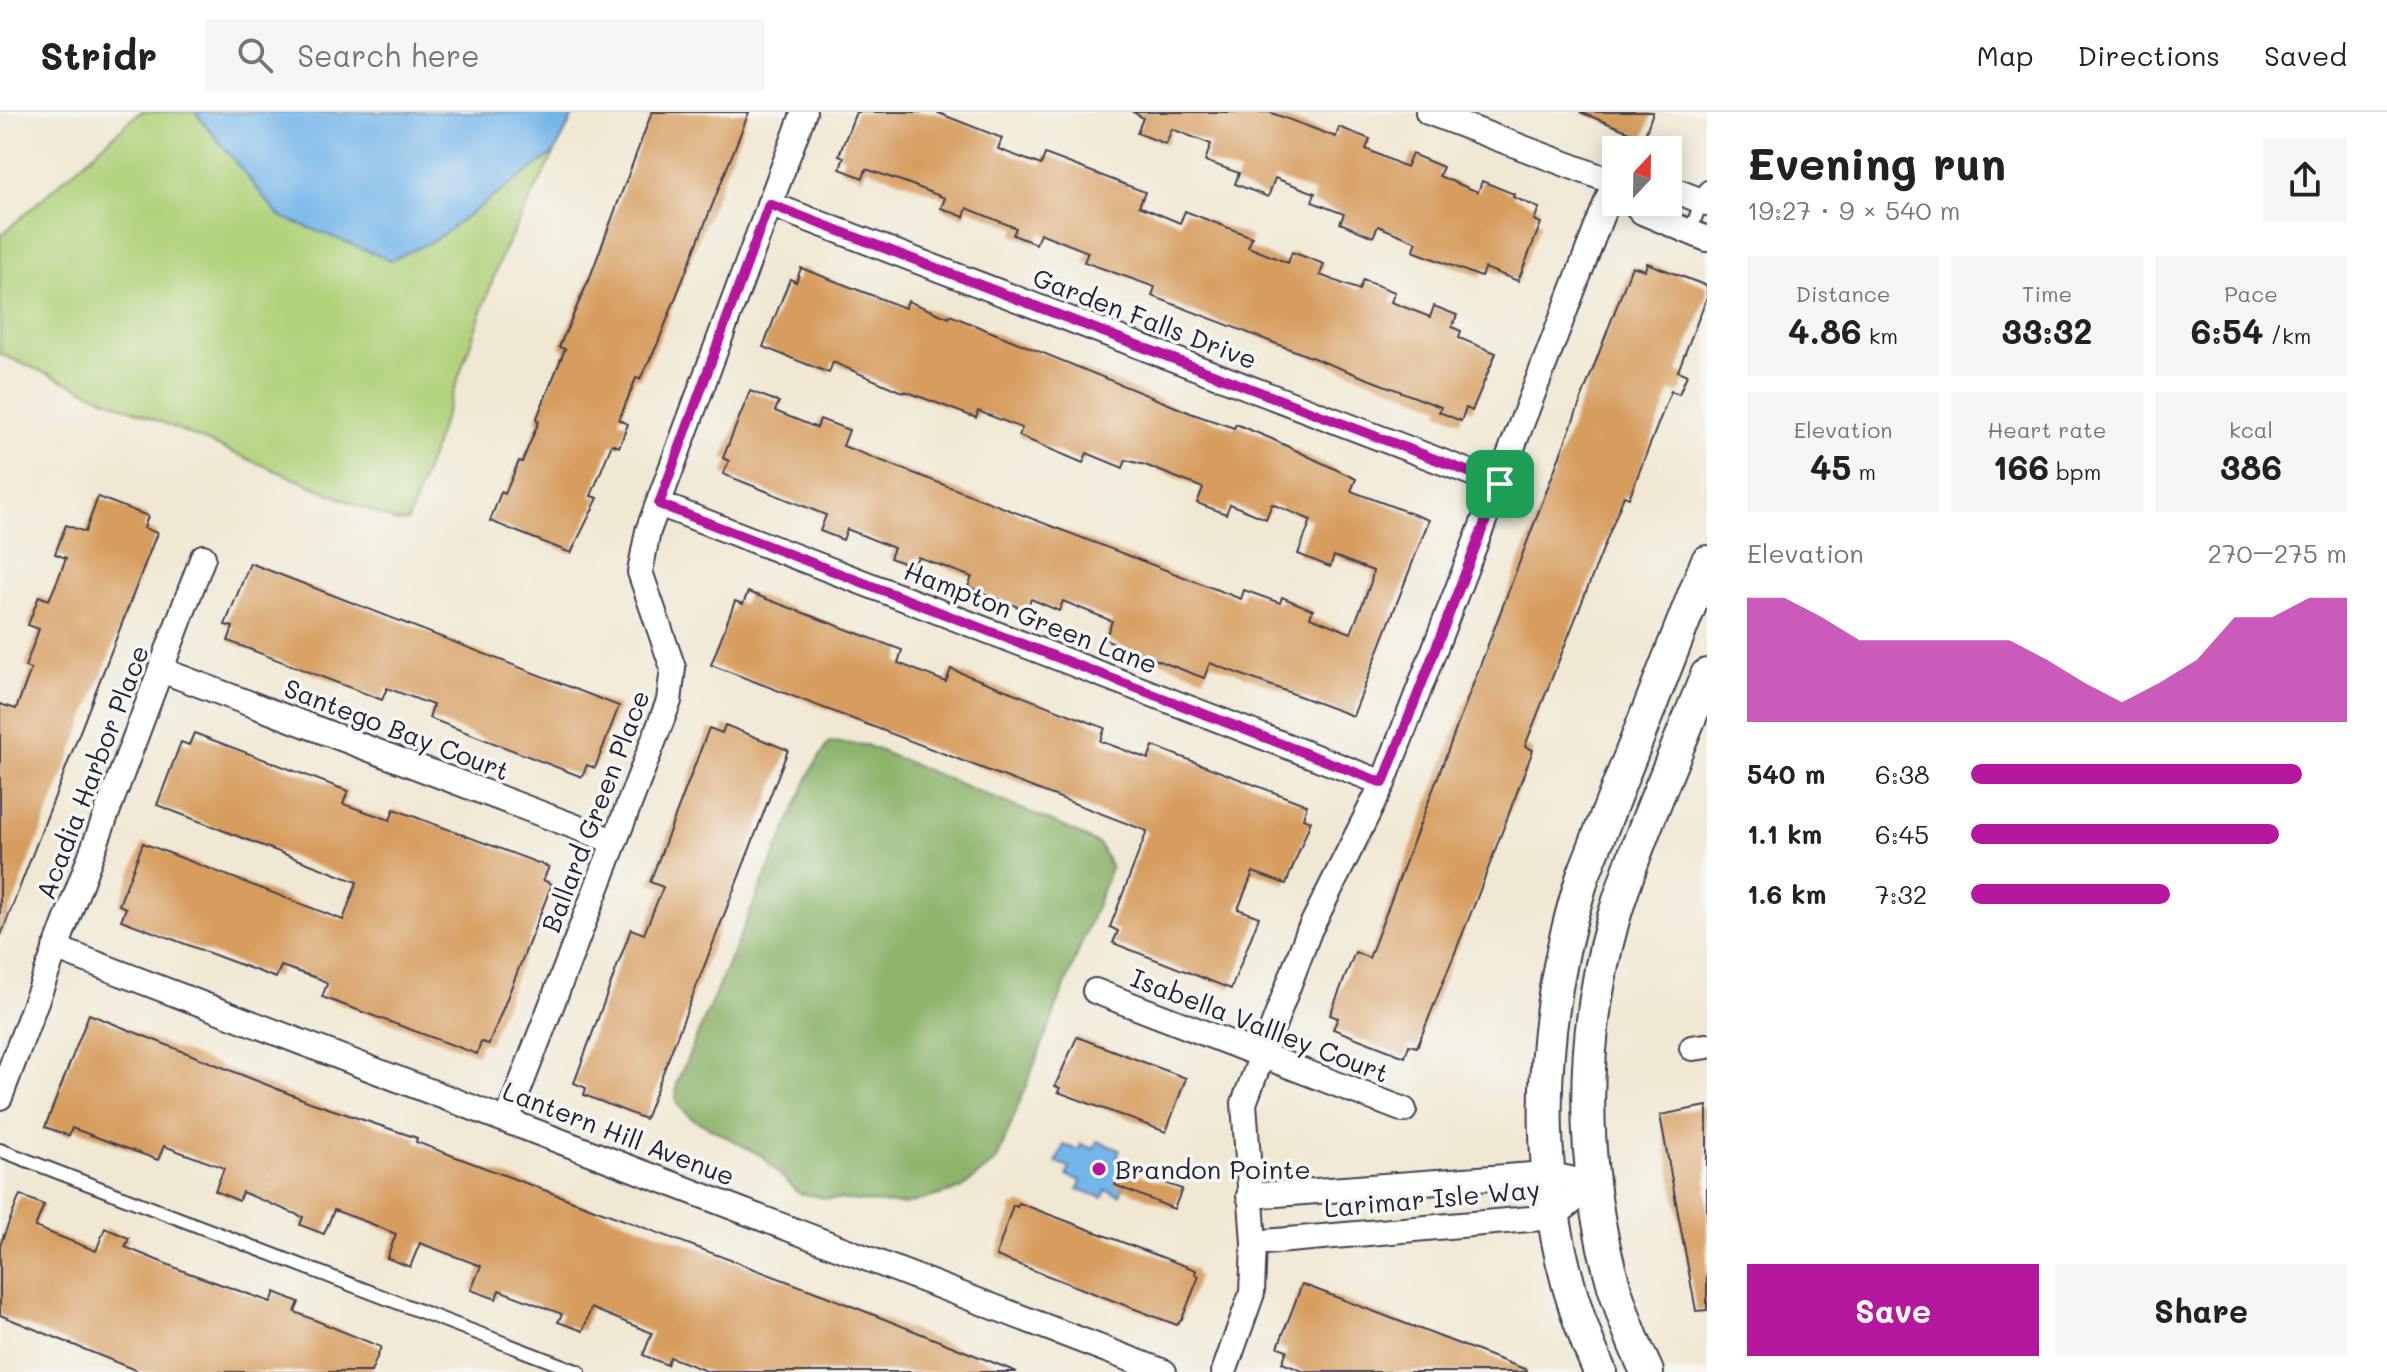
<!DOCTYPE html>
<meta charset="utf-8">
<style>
:root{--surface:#fff;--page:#f6f6f6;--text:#222;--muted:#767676;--line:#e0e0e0;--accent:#b5179e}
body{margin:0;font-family:Mali,sans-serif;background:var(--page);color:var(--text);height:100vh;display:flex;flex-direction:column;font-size:30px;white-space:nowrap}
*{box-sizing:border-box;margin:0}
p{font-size:26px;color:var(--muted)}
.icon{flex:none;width:44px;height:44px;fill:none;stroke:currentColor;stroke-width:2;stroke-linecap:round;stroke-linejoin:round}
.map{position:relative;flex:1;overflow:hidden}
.drawer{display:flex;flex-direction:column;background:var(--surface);width:680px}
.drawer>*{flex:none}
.needle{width:52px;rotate:22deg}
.fabs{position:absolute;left:1602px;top:24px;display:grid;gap:16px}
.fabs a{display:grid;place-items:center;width:80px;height:80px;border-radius:0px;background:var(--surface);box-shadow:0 4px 20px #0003;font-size:40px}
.pin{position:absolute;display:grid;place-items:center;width:68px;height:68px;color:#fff;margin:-34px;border-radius:16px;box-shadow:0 4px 12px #0006}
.round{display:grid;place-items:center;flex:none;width:84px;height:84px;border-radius:0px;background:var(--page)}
.overview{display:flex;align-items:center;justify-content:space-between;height:136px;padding:0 40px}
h1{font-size:44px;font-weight:700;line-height:60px}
.metrics{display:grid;grid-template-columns:repeat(3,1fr);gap:12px;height:136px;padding:8px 40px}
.metrics div{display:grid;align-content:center;border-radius:0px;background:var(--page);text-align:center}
.metrics b{font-size:34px;font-weight:700}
.metrics small{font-size:22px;font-weight:400}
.metrics p{font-size:22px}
.chart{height:224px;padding:16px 40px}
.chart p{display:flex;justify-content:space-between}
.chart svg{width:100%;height:144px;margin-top:8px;fill:var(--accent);opacity:.7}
.action{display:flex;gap:16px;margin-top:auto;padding:16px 40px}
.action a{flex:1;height:92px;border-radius:0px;background:var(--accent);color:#fff;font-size:32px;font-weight:700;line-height:92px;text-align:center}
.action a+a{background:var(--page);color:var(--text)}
ul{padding:0 40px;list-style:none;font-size:26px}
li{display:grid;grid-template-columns:128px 96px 1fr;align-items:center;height:60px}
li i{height:20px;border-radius:10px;background:var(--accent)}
header{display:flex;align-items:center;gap:48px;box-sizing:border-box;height:112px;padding:0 40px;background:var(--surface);border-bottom:2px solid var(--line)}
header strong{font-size:38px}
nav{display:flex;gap:44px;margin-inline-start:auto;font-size:28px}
.search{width:560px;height:72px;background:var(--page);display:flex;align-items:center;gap:20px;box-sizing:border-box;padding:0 28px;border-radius:0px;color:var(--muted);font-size:30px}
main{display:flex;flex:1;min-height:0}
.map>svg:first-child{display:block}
.green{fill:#b1d27a;stroke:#6a7a5a;stroke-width:2}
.forest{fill:#8cb46a;stroke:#576b52;stroke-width:2}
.water{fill:#75b6ea;stroke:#4c6c92;stroke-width:2}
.building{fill:#d79d5e}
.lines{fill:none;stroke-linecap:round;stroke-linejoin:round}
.lane-casing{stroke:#414052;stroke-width:16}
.street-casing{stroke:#414052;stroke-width:28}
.secondary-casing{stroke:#414052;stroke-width:36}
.lane{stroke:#fff;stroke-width:12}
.street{stroke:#fff;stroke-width:24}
.secondary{stroke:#fff;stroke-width:32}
.route-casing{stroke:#fff;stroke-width:16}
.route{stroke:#b5179e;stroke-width:10}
.poi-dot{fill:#b5179e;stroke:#f6f6f2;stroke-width:3}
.labels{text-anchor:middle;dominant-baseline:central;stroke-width:7;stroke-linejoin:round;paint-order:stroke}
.street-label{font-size:26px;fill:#22223b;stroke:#f6f6f2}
.poi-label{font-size:26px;fill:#22223b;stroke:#f6f6f2;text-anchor:start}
</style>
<header>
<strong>Stridr</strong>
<div class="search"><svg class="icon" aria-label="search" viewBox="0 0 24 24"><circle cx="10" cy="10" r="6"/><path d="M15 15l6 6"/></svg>Search here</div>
<nav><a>Map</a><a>Directions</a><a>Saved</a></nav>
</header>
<main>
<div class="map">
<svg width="1707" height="1260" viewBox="0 0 1707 1260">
<rect width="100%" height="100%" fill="#f6f6f2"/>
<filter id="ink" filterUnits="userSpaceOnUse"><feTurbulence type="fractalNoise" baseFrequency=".0125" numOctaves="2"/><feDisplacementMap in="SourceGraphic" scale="16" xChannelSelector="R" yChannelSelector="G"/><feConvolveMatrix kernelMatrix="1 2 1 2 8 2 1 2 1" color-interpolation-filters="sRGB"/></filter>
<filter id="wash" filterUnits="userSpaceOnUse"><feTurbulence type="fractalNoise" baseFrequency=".006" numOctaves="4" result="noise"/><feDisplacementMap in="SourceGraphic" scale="32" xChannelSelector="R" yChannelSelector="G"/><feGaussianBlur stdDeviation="1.8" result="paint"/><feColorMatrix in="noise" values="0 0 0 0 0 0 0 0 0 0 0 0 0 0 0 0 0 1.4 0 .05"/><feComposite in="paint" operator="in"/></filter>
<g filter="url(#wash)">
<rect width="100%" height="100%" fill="#f1e8d3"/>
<polygon class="green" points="140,0 195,0 279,104 391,148 435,128 555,40 502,142 408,409 397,410 0,242 0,124"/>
<polygon class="forest" points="829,630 866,633 1067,716 1100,733 1111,756 997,1048 961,1077 904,1093 825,1086 798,1081 762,1044 691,1006 676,991 677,970 812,657"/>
<g class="water">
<polygon points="195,0 575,0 555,40 435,128 391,148 279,104"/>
<polygon points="1097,1029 1120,1038 1117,1045 1131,1051 1120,1083 1106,1078 1103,1086 1078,1077 1081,1069 1067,1064 1070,1056 1056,1051 1064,1033 1078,1038 1081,1032 1094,1037"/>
</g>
<g id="blocks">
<g class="building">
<polygon points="652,0 749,0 657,233 640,267 636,266 619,308 628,312 619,335 612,332 591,384 598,386 571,441 490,409 501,380 505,382 519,349 522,350 539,309 536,308 565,237 559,235 590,165"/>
<polygon points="856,0 936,0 1002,26 998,37 1041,53 1045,42 1145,80 1139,94 1180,111 1185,99 1252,125 1248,135 1288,151 1292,140 1324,152 1320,163 1359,178 1363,168 1395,180 1391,190 1430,205 1434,194 1457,203 1452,215 1461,219 1459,226 1496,241 1472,299 1466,296 1461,309 1439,300 1441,295 1152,184 1155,175 1084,150 1088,140 1040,121 1036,132 1013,123 1016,116 967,96 964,105 941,96 945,86 907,71 866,57 863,66 840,57 844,45 839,43"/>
<polygon points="1133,0 1269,0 1336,25 1339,15 1370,27 1366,37 1406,55 1412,42 1443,55 1439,64 1478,80 1482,69 1514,82 1513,85 1539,96 1534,108 1541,111 1518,169 1485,156 1481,165 1413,139 1417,130 1378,114 1373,125 1340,111 1344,102 1312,90 1315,81 1275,66 1268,85 1235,72 1239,61 1205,49 1211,32 1172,17 1166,32 1137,21 1143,6"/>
<polygon points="1580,0 1653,0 1644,26"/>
<polygon points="1647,151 1707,174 1707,185 1678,259 1687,263 1679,282 1671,279 1629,386 1624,384 1525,634 1533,638 1477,786 1417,935 1409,933 1405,945 1333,917 1338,906 1330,903 1355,840 1369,846 1632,154 1645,158"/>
<polygon points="801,156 905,196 908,189 949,206 950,203 1193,302 1234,316 1236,312 1272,327 1356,367 1351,379 1429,408 1353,604 1210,551 1204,566 1123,535 1105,527 1112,509 1063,489 1059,499 1031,487 1026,498 968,475 972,465 918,445 913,455 890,446 894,436 847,417 843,428 820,419 826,403 723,362 729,349 723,346 750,279 779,290 775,299 817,316 820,307 849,318 843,334 1241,487 1244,478 1280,491 1282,485 1313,498 1310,505 1351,521 1371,470 1373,459 1334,444 1330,455 1298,442 1311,408 1272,392 1266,407 1230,392 1226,402 1197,391 1203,376 1145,353 1126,348 1123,356 1087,341 1083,351 1019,324 1022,316 978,299 976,306 905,279 904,281 833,250 829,261 763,235 790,167 796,170"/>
<polygon points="98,385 148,404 144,416 157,421 0,826 0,592 16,597 31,557 25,555 39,517 28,513 39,484 49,488 58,467 66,446 55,442 66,413 85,420"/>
<polygon points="250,451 619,594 595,656 587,653 582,665 429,606 433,593 387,576 382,588 228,529 233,515 225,513"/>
<polygon points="748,480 902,538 898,551 946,570 951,557 1105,616 1100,629 1148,647 1153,634 1307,693 1303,706 1311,709 1286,772 1253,760 1238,797 1259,805 1231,877 1113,831 1118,819 1110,815 1147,719 711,553 735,489 743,492"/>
<polygon points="725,613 788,638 645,1007 584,983 586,976 574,971 631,817 644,822 663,775 650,770 709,616 722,621"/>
<polygon points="194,621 348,679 343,692 390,708 394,697 549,755 543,768 552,772 489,932 481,930 477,942 322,885 327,872 320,867 281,854 276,866 121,808 126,796 119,793 143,731 343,808 357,770 157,693 181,630 189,633"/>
<polygon points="89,902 310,990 417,1026 416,1030 829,1185 1017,1260 709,1260 670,1245 667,1253 643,1243 652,1221 591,1196 583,1219 558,1210 562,1202 499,1178 496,1187 471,1178 481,1154 420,1131 410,1155 387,1146 396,1122 372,1112 334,1098 324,1122 300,1113 303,1105 242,1080 239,1089 215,1079 224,1056 164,1034 158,1048 72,1016 69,1024 45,1015"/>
<polygon points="1077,925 1186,966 1166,1020 1058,980 1060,976 1055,974"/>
<polygon points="1707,994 1707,1198 1696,1199 1660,1003"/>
<polygon points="1121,1056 1182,1077 1174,1097 1115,1073"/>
<polygon points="20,1083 44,1093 35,1115 96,1139 105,1116 129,1126 125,1135 186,1160 271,1190 275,1180 299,1190 295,1200 381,1235 371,1260 140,1260 0,1203 0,1133"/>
<polygon points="1019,1091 1196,1158 1195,1162 1199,1164 1182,1207 1177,1213 996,1144 1013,1093 1017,1095"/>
<polygon points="1302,1172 1527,1258 1527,1260 1305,1260 1282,1251 1287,1238 1278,1235"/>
</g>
</g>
</g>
<g filter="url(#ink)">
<use href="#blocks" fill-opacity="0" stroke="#414052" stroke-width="2"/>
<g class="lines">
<g class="lane-casing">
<g id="lane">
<polyline points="1690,120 1707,75"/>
<polyline points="0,1038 579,1260"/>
</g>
</g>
<g class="street-casing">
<g id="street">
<polyline points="1428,0 1616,71"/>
<polyline points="1668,76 1707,91"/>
<polyline points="1633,90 1642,100 1707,127"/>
<polyline points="769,92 1500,372"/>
<polyline points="659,392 1383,671"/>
<polyline points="161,558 613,729"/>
<polyline points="55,836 1164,1260"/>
<polyline points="1095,879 1404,998"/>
<polyline points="1692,936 1707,934"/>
<polyline points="0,985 203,445"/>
<polyline points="507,1008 669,589 673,556 640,460 648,419 804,0"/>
<polyline points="1249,1084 1546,1062 1594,1072"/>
<polyline points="1254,1131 1553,1105 1594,1072"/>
<polyline points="1224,1260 1252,1181 1254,1131 1244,991 1309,819 1383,671 1614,71"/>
</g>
</g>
<g class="secondary-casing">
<g id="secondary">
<path d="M1600 1260C1529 1103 1532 926 1583 764L1707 450"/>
<path d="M1647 1260C1581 1123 1572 953 1613 808 1638 724 1675 644 1707 563"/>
</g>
</g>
<use href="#lane" class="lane"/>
<use href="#street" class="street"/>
<use href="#secondary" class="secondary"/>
</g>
</g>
<g class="lines" filter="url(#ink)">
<g class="route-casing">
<polygon id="route" points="769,92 1500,372 1383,671 659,392"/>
</g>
<use href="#route" class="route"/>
</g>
<circle class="poi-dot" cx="1099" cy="1057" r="8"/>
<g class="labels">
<g class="street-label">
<text transform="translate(1145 206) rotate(21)">Garden Falls Drive</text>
<text transform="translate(1031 505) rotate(21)">Hampton Green Lane</text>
<text transform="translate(397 617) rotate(21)">Santego Bay Court</text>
<text transform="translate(92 660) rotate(-69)">Acadia Harbor Place</text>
<text transform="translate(595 699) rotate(-69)">Ballard Green Place</text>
<text transform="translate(1260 913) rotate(21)">Isabella Vallley Court</text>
<text transform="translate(619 1021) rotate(21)">Lantern Hill Avenue</text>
<text transform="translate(1432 1086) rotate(-5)">Larimar Isle Way</text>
</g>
<g class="poi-label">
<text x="1115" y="1057">Brandon Pointe</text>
</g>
</g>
</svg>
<div class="fabs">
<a><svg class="needle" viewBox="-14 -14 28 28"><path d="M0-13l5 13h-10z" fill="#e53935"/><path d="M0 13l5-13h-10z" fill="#767676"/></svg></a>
</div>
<div class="pin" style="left:1500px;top:372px;background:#1e9e55"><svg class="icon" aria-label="arrive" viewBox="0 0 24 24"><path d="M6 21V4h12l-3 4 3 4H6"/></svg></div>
</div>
<section class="drawer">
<div class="overview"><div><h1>Evening run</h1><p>19:27 · 9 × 540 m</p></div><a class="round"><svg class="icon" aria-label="share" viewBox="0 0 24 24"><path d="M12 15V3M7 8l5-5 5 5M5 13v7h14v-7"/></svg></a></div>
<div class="metrics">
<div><p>Distance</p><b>4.86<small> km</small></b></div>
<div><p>Time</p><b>33:32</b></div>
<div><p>Pace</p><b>6:54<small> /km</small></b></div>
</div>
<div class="metrics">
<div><p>Elevation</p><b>45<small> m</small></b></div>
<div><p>Heart rate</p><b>166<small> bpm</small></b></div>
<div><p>kcal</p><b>386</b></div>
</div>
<div class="chart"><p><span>Elevation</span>270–275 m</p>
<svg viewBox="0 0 160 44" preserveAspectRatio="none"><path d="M0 44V6L10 6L20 12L30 19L40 19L50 19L60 19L70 19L80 25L90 32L100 38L110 32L120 25L130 12L140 12L150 6L160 6V44z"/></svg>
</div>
<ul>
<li><b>540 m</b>6:38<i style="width:88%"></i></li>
<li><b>1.1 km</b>6:45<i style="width:82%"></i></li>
<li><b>1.6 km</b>7:32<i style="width:53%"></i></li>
</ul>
<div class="action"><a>Save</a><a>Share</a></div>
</section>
</main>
